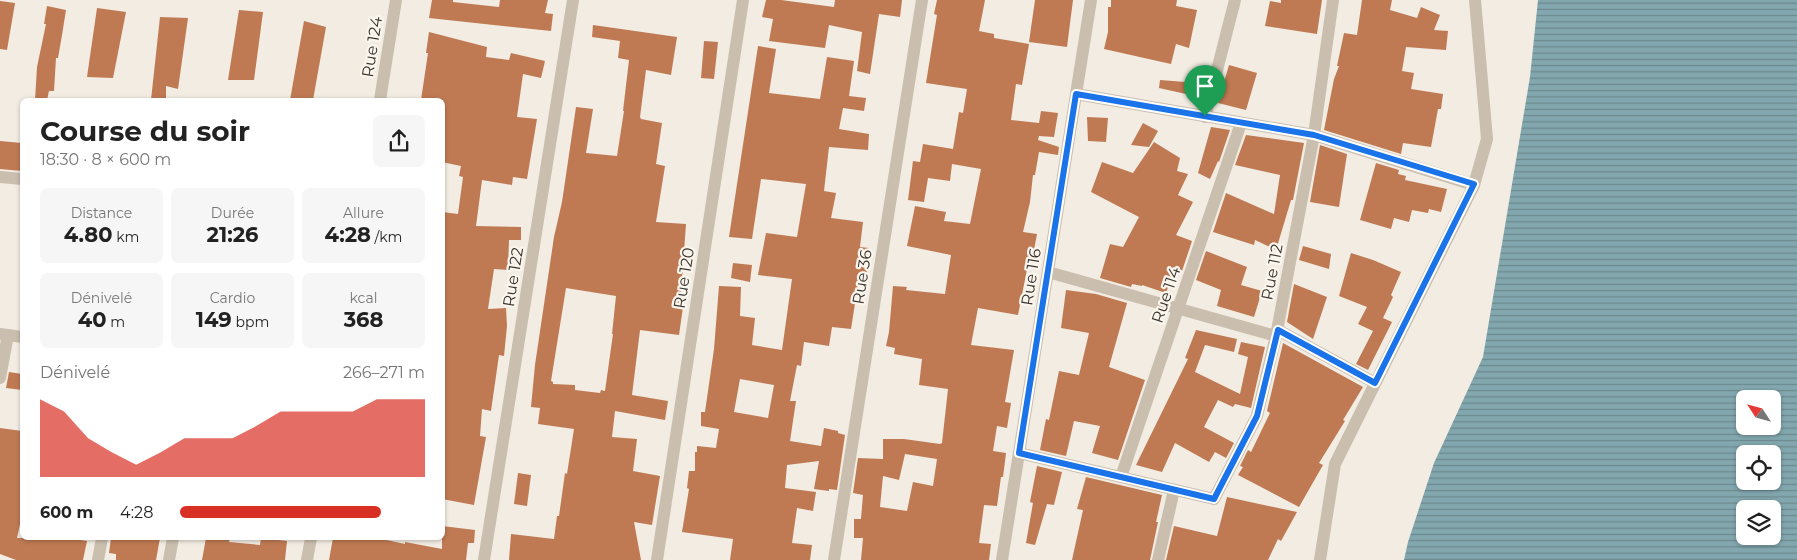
<!DOCTYPE html>
<html lang="fr">
<meta charset="utf-8">
<style>
:root{--surface:#fff;--page:#f6f6f6;--text:#222;--muted:#767676;--accent:#d93025}
body{margin:0;font-family:Montserrat,sans-serif;background:var(--page);color:var(--text);height:100vh;display:flex;flex-direction:column;font-size:19px;white-space:nowrap}
*{box-sizing:border-box;margin:0}
p{font-size:16px;color:var(--muted)}
.icon{flex:none;width:28px;height:28px;fill:none;stroke:currentColor;stroke-width:2;stroke-linecap:round;stroke-linejoin:round}
.map{position:relative;flex:1;overflow:hidden}
.side{position:absolute;left:20px;top:98px;width:425px;height:442px;display:flex;flex-direction:column;background:var(--surface);border-radius:8px;box-shadow:0 1px 4px #0004}
.side>*{flex:none}
.needle{width:32px;rotate:306deg}
.tools{position:absolute;left:1736px;top:390px;display:grid;gap:10px}
.tools a{display:grid;place-items:center;width:45px;height:45px;border-radius:8px;background:var(--surface);box-shadow:0 1px 4px #0004;font-size:25px}
.pin{position:absolute;display:grid;place-items:center;width:42px;height:42px;color:#fff;margin:-51px -21px;border-radius:50% 50% 50% 0;rotate:-45deg;box-shadow:0 0 5px #0007}
.pin .icon{rotate:45deg}
.round{display:grid;place-items:center;flex:none;width:52px;height:52px;border-radius:8px;background:var(--page)}
.summary{display:flex;align-items:center;justify-content:space-between;height:85px;padding:0 20px}
h1{font-size:28px;font-weight:700;line-height:38px}
.figures{display:grid;grid-template-columns:repeat(3,1fr);gap:8px;height:85px;padding:5px 20px}
.figures div{display:grid;align-content:center;border-radius:8px;background:var(--page);text-align:center}
.figures b{font-size:21px;font-weight:700}
.figures small{font-size:14px;font-weight:400}
.figures p{font-size:14px}
.chart{height:140px;padding:10px 20px}
.chart p{display:flex;justify-content:space-between}
.chart svg{width:100%;height:90px;margin-top:5px;fill:var(--accent);opacity:.7}
ul{padding:0 20px;list-style:none;font-size:16px}
li{display:grid;grid-template-columns:80px 60px 1fr;align-items:center;height:38px}
li i{height:12px;border-radius:6px;background:var(--accent)}
.map>svg:first-child{display:block}
.water{fill:url(#water-rules);fill-rule:evenodd}
.building{fill:#bf7a53;fill-rule:evenodd}
.lines{fill:none;stroke-linecap:round;stroke-linejoin:round}
.minor{stroke:#cabeae;stroke-width:12}
.route-casing{stroke:#fff;stroke-width:10}
.route{stroke:#1a73e8;stroke-width:6}
.labels{text-anchor:middle;dominant-baseline:central;stroke-width:4.5;stroke-linejoin:round;paint-order:stroke}
.street-label{font-size:16px;fill:#39322c;stroke:#faf6ee}
</style>
<div class="map">
<svg width="1797" height="560" viewBox="0 0 1797 560">
<defs>
<pattern id="water-rules" width="6" height="5" patternUnits="userSpaceOnUse" patternTransform="scale(1.25)"><rect width="6" height="5" fill="#82a7ae"/><path d="M0 2.5h6" fill="none" stroke="#6b898e"/></pattern>
</defs>
<rect width="100%" height="100%" fill="#f2ece2"/>
<path class="water" d="M1538 0H1797V560H1404L1408 542 1434 463 1483 357 1530 77ZM1745 399H1772V426H1745ZM1745 454H1772V481H1745ZM1745 509H1772V536H1745Z"/>
<g class="building">
<polygon points="432,0 453,0 453,2 499,7 500,0 548,0 545,13 553,14 551,31 429,18"/>
<polygon points="766,0 781,0 834,7 835,0 902,0 900,17 879,14 870,74 857,71 862,32 829,25 825,48 769,41 773,19 762,17"/>
<path d="M937 0H985L979 31 994 34V38L1029 44 1022 85 1016 84 1011 120 1039 123 1041 111 1058 113 1054 137 1039 136 1038 140 1059 147 1058 155 1039 152 1035 175H1033L1030 202 1023 232 1037 234 1033 255 1030 254 1018 315 978 308 971 345 1014 350 1005 402 1011 403 1007 428 997 426 993 451 1006 453 1003 477H1001L997 506 984 505 979 543 991 544 989 560H861L863 538H854V519H861L863 495 853 493 858 458 883 459V439H904L940 444 942 443 948 389 919 385 922 359 894 354 895 348 886 346 889 332 893 286 907 287 906 290 945 294 951 255 907 246 915 206 946 212 944 221 970 224 981 169 952 164 950 181 928 178 924 202 908 200 913 161 920 162 923 144 953 149 959 112 963 113 967 89 926 83 937 15 934 14ZM905 454 937 459 933 486 913 482 907 511 880 507 883 476 899 480Z"/>
<polygon points="1035,0 1073,0 1067,47 1029,42"/>
<polygon points="1111,0 1177,0 1176,6 1197,10 1189,48 1176,44 1171,64 1104,49 1108,32 1108,7 1111,7"/>
<polygon points="1281,0 1322,0 1317,34 1265,26 1270,1 1281,3"/>
<polygon points="1362,0 1392,0 1390,10 1417,18 1421,7 1440,15 1434,30 1448,31 1446,50 1406,47 1402,71 1414,73 1411,89 1443,94 1441,109 1438,109 1431,147 1403,143 1401,154 1324,130 1334,79 1339,66 1337,66 1344,33 1357,35"/>
<polygon points="0,1 15,3 7,50 0,49"/>
<polygon points="47,6 66,10 62,35 58,58 56,58 54,91 49,91 47,100 35,100 37,67 46,24 44,24"/>
<polygon points="97,8 126,12 113,78 87,77"/>
<polygon points="239,10 263,12 254,80 228,80"/>
<polygon points="160,17 188,18 178,89 166,86 166,100 151,100"/>
<polygon points="304,21 326,27 313,100 290,100"/>
<path d="M593 25 677 37 671 75 646 70 640 117 641 119 662 123 656 164 665 166 656 222 686 224 680 307H683L679 335 640 330 632 395 668 401 665 420 615 411 612 437 637 439 633 471 660 476 652 525 634 522 641 560H509L511 534 554 539 557 516H559L565 473 567 474 574 429 538 424 540 408 531 407 535 365 554 237 562 202 576 107 593 109 586 153 617 156 624 111H623L629 60 618 58 620 41 592 37ZM566 288 616 296 612 334H613L605 391 601 390 600 393 575 390V385L553 384V382L551 381Z"/>
<polygon points="429,32 487,47 486,57 509,60 511,53 545,61 541,78 523,74 517,117 537,119 527,179 513,177 512,185 482,180 476,226 521,227 521,240 509,240 508,270 494,269 488,309 506,308 507,326 504,356 499,355 491,411 482,409 480,436 486,437 474,505 442,499 442,212 458,214 463,177 459,176 461,166 442,162 442,100 421,100 428,53 426,53"/>
<polygon points="704,41 718,42 714,79 701,78"/>
<path d="M758 46 776 49 769 93 820 99 827 57 854 61 849 96 866 98 864 111 843 108 839 129 869 134 868 150 829 147 824 191 836 193 831 218 863 222 860 247 869 248 866 279 859 278 851 329 832 327 829 346 804 342 801 366 797 365 790 401H796L790 441 821 446 824 428 838 431V433L845 435 837 490 829 489V491L814 489 819 461 787 465 785 488 816 492 813 511 797 508 792 543 812 545 810 560H730L733 539 682 532 689 489 687 488 689 471H695V452H697V446L716 448 719 429 701 426V412H705L714 349 719 286 741 287 740 316 755 318 752 345 782 350 792 279 758 275 766 233 797 237 806 184 761 179 752 239 729 237ZM740 379 774 385 768 418 734 412Z"/>
<polygon points="1229,65 1257,73 1246,110 1218,103"/>
<polygon points="1160,80 1198,83 1195,96 1159,88"/>
<polygon points="1087,117 1108,118 1106,142 1088,141"/>
<polygon points="1143,123 1158,131 1149,147 1131,145"/>
<polygon points="1211,127 1230,130 1219,162 1218,161 1210,179 1198,173"/>
<polygon points="1246,135 1304,143 1293,200 1291,200 1276,250 1255,240 1254,245 1213,232 1226,193 1274,214 1280,175 1235,165"/>
<polygon points="0,141 22,143 22,171 0,169"/>
<polygon points="1154,142 1180,158 1177,171 1188,174 1178,195 1193,202 1176,235 1192,241 1181,274 1174,270 1166,293 1142,285 1142,286 1132,284 1131,287 1100,278 1110,244 1123,247 1139,217 1091,192 1102,162 1133,173"/>
<polygon points="1320,145 1347,154 1339,207 1310,202"/>
<polygon points="1376,163 1399,170 1398,174 1406,176 1405,180 1447,189 1441,212 1429,209 1428,213 1412,210 1409,222 1394,218 1391,229 1360,220"/>
<polygon points="1303,246 1331,254 1329,269 1299,260"/>
<polygon points="1206,251 1247,267 1241,285 1262,291 1254,317 1217,306 1221,290 1196,280"/>
<polygon points="1351,253 1373,260 1401,272 1391,295 1393,297 1383,318 1392,322 1368,370 1356,364 1373,331 1358,324 1367,307 1339,296"/>
<polygon points="733,263 752,265 750,282 731,278"/>
<polygon points="1294,284 1327,297 1313,339 1287,322"/>
<polygon points="1066,290 1096,294 1127,303 1109,367 1145,380 1118,460 1092,453 1100,426 1074,421 1066,456 1040,450 1046,419 1049,420 1059,371 1079,375 1089,333 1061,328"/>
<polygon points="1196,330 1237,339 1234,352 1205,345 1195,372 1240,394 1248,357 1238,354 1241,342 1265,347 1251,408 1235,404 1233,407 1218,400 1204,427 1234,443 1226,458 1215,452 1209,462 1175,443 1162,472 1136,465 1188,359 1185,358"/>
<polygon points="1283,343 1363,387 1343,420 1345,421 1319,463 1323,465 1299,507 1238,475 1243,467 1240,466 1248,450 1251,452 1270,413 1267,411"/>
<polygon points="9,372 22,374 22,390 6,388"/>
<polygon points="0,428 22,431 22,515 17,538 75,538 74,539 87,541 83,560 16,560 0,554"/>
<polygon points="1037,466 1062,472 1054,505 1047,504 1035,545 1026,543 1033,503 1030,502"/>
<polygon points="518,473 531,475 527,506 514,504"/>
<polygon points="1086,477 1162,495 1156,522 1158,522 1150,560 1072,560 1083,510 1077,509"/>
<polygon points="1227,497 1297,512 1281,541 1278,539 1268,560 1166,560 1174,526 1217,536"/>
<polygon points="442,526 475,530 474,543 468,543 466,560 329,560 333,538 377,538 405,544 405,542 442,549"/>
<polygon points="111,538 160,538 156,560 116,560 116,554 109,553"/>
<polygon points="206,538 230,538 229,542 260,545 261,538 287,541 285,560 202,560"/>
</g>
<g class="lines">
<g class="minor">
<polyline points="1076,94 1314,135 1474,185"/>
<polyline points="380,100 396,0"/>
<polyline points="1205,117 1235,0"/>
<polyline points="0,177 22,179"/>
<polyline points="1048,272 1276,336"/>
<polyline points="1278,330 1375,383"/>
<polyline points="0,334 22,337"/>
<polyline points="0,378 8,335"/>
<polyline points="1019,453 1214,499 1257,416 1276,336 1314,135 1333,0"/>
<polyline points="1121,477 1241,123"/>
<polyline points="98,560 102,538"/>
<polyline points="169,560 173,538"/>
<polyline points="307,560 311,538"/>
<polyline points="484,560 573,0"/>
<polyline points="657,560 743,0"/>
<polyline points="834,560 922,0"/>
<polyline points="1002,560 1091,0"/>
<polyline points="1158,560 1174,490"/>
<polyline points="1320,560 1335,464 1474,185 1487,139 1475,0"/>
</g>
</g>
<g class="lines">
<g class="route-casing">
<polygon id="route" points="1076,94 1314,135 1474,184 1375,383 1278,330 1257,416 1214,499 1019,453"/>
</g>
<use href="#route" class="route"/>
</g>
<g class="labels">
<g class="street-label">
<text transform="translate(372 47) rotate(-81)">Rue 124</text>
<text transform="translate(1272 272) rotate(-79)">Rue 112</text>
<text transform="translate(513 277) rotate(-81)">Rue 122</text>
<text transform="translate(862 277) rotate(-81)">Rue 36</text>
<text transform="translate(1031 277) rotate(-81)">Rue 116</text>
<text transform="translate(684 278) rotate(-81)">Rue 120</text>
<text transform="translate(1166 295) rotate(-71)">Rue 114</text>
</g>
</g>
</svg>
<div class="tools">
<a><svg class="needle" viewBox="-14 -14 28 28"><path d="M0-13l5 13h-10z" fill="#e53935"/><path d="M0 13l5-13h-10z" fill="#767676"/></svg></a>
<a><svg class="icon" aria-label="locate" viewBox="0 0 24 24"><circle cx="12" cy="12" r="6"/><path d="M12 2v4M12 18v4M2 12h4M18 12h4"/></svg></a>
<a><svg class="icon" aria-label="layers" viewBox="0 0 24 24"><path d="M12 4l9 5-9 5-9-5zM3 14l9 5 9-5"/></svg></a>
</div>
<div class="pin" style="left:1205px;top:116px;background:#1e9e55"><svg class="icon" aria-label="arrive" viewBox="0 0 24 24"><path d="M6 21V4h12l-3 4 3 4H6"/></svg></div>
<section class="side">
<div class="summary"><div><h1>Course du soir</h1><p>18:30 · 8 × 600 m</p></div><a class="round"><svg class="icon" aria-label="share" viewBox="0 0 24 24"><path d="M12 15V3M7 8l5-5 5 5M5 13v7h14v-7"/></svg></a></div>
<div class="figures">
<div><p>Distance</p><b>4.80<small> km</small></b></div>
<div><p>Durée</p><b>21:26</b></div>
<div><p>Allure</p><b>4:28<small> /km</small></b></div>
</div>
<div class="figures">
<div><p>Dénivelé</p><b>40<small> m</small></b></div>
<div><p>Cardio</p><b>149<small> bpm</small></b></div>
<div><p>kcal</p><b>368</b></div>
</div>
<div class="chart"><p><span>Dénivelé</span>266–271 m</p>
<svg viewBox="0 0 160 44" preserveAspectRatio="none"><path d="M0 44V6L10 12L20 25L30 32L40 38L50 32L60 25L70 25L80 25L90 19L100 12L110 12L120 12L130 12L140 6L150 6L160 6V44z"/></svg>
</div>
<ul>
<li><b>600 m</b>4:28<i style="width:82%"></i></li>
</ul>
</section>
</div>
